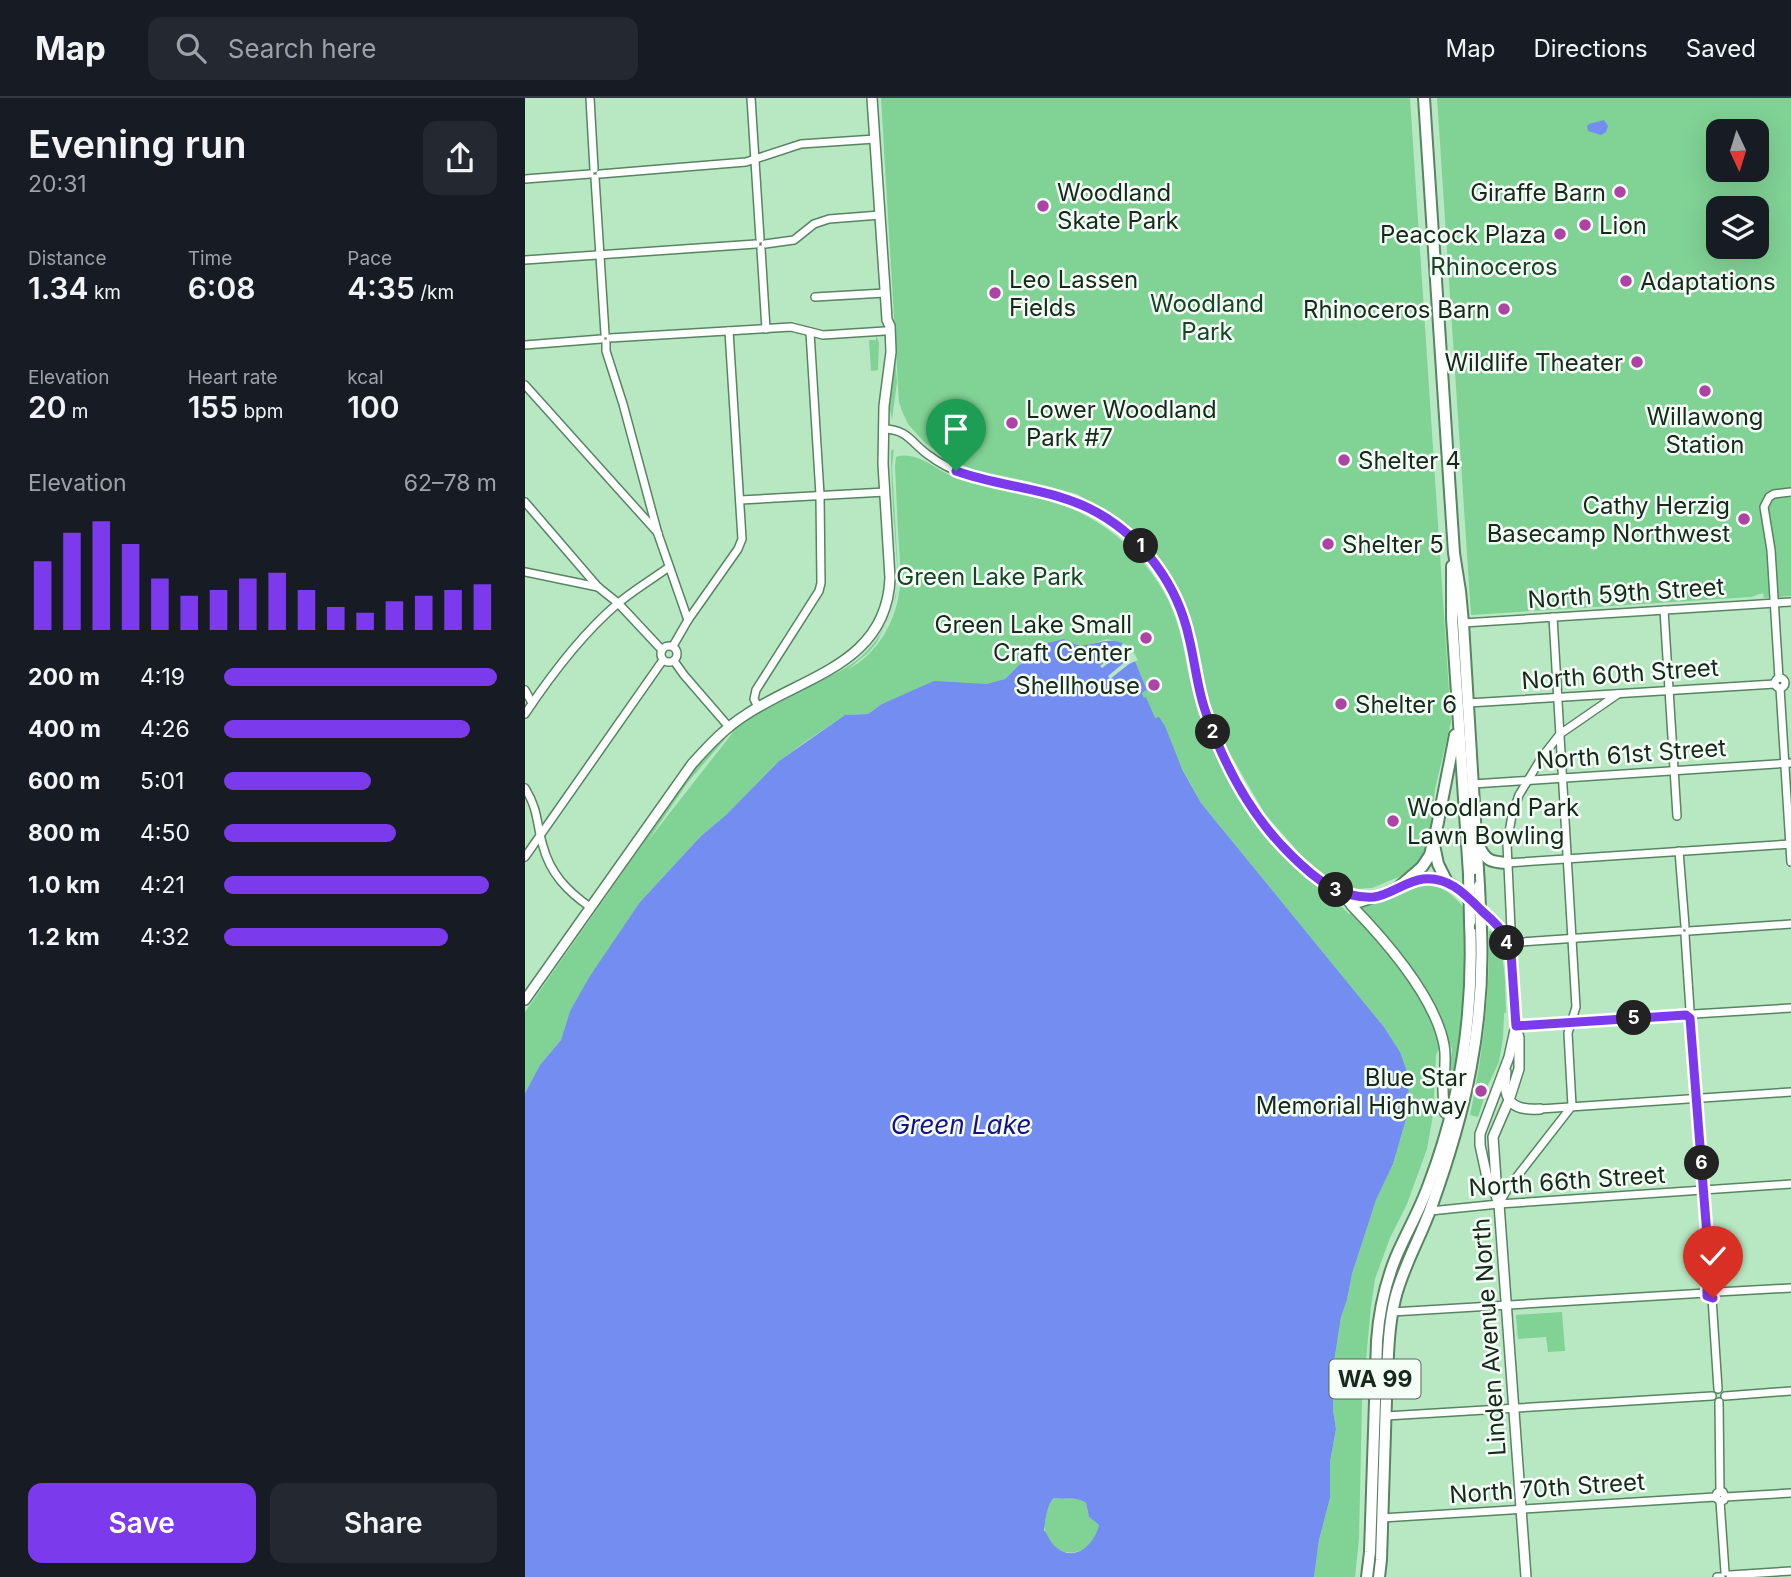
<!DOCTYPE html>
<meta charset="utf-8">
<style>
:root{--surface:#171b24;--page:#242831;--text:#f1f3f6;--muted:#9ea1a6;--line:#363941;--accent:#7c3aed}
body{margin:0;font-family:Inter,sans-serif;background:var(--page);color:var(--text);height:100vh;display:flex;flex-direction:column;font-size:26px;white-space:nowrap}
*{box-sizing:border-box;margin:0}
p{font-size:23px;color:var(--muted)}
.icon{flex:none;width:38px;height:38px;fill:none;stroke:currentColor;stroke-width:2;stroke-linecap:round;stroke-linejoin:round}
.map{position:relative;flex:1;overflow:hidden}
.details{display:flex;flex-direction:column;background:var(--surface);width:525px}
.details>*{flex:none}
.needle{width:46px;rotate:176deg}
.buttons{position:absolute;left:1181px;top:21px;display:grid;gap:14px}
.buttons a{display:grid;place-items:center;width:63px;height:63px;border-radius:14px;background:var(--surface);box-shadow:0 7px 28px #0002;font-size:35px}
.pin{position:absolute;display:grid;place-items:center;width:60px;height:60px;color:#fff;margin:-72px -30px;border-radius:50% 50% 50% 0;rotate:-45deg;box-shadow:0 0 7px #0007}
.pin .icon{rotate:45deg}
.km{position:absolute;width:35px;height:35px;margin:-18px;border-radius:50%;background:#222;color:#fff;font-size:19px;line-height:35px;text-align:center}
.round{display:grid;place-items:center;flex:none;width:74px;height:74px;border-radius:14px;background:var(--page)}
.head{display:flex;align-items:center;justify-content:space-between;height:119px;padding:0 28px}
h1{font-size:38px;font-weight:600;line-height:52px}
.metrics{display:grid;grid-template-columns:repeat(3,1fr);gap:10px;height:119px;padding:7px 28px}
.metrics div{display:grid;align-content:center}
.metrics b{font-size:30px;font-weight:600}
.metrics small{font-size:19px;font-weight:400}
.metrics p{font-size:19px}
.chart{height:196px;padding:14px 28px}
.chart p{display:flex;justify-content:space-between}
.chart svg{width:100%;height:126px;margin-top:7px;stroke:var(--accent);stroke-width:6}
.primary-button{display:flex;gap:14px;margin-top:auto;padding:14px 28px}
.primary-button a{flex:1;height:80px;border-radius:14px;background:var(--accent);color:#fff;font-size:28px;font-weight:600;line-height:80px;text-align:center}
.primary-button a+a{background:var(--page);color:var(--text)}
ul{padding:0 28px;list-style:none;font-size:23px}
li{display:grid;grid-template-columns:112px 84px 1fr;align-items:center;height:52px}
li i{height:18px;border-radius:9px;background:var(--accent)}
header{display:flex;align-items:center;gap:42px;box-sizing:border-box;height:98px;padding:0 35px;background:var(--surface);border-bottom:2px solid var(--line)}
header strong{font-size:33px}
nav{display:flex;gap:38px;margin-inline-start:auto;font-size:24px}
.search{width:490px;height:63px;background:var(--page);display:flex;align-items:center;gap:18px;box-sizing:border-box;padding:0 24px;border-radius:14px;color:var(--muted);font-size:26px}
main{display:flex;flex:1;min-height:0}
.map>svg:first-child{display:block}
.green{fill:#80d295;fill-rule:evenodd}
.water{fill:#748df0;fill-rule:evenodd}
.pier{fill:#b8e8c2}
.lines{fill:none;stroke-linecap:round;stroke-linejoin:round}
.minor-casing{stroke:#578462;stroke-width:10}
.major-casing{stroke:#578462;stroke-width:12}
.highway-casing{stroke:#578462;stroke-width:14}
.minor{stroke:#fff;stroke-width:7}
.major{stroke:#fff;stroke-width:9}
.highway{stroke:#fff;stroke-width:10}
.highway-bridge-casing{stroke:#578462;stroke-width:14;stroke-linecap:butt}
.highway-bridge{stroke:#fff;stroke-width:10}
.route-casing{stroke:#fff;stroke-width:14}
.route{stroke:#7c3aed;stroke-width:9}
.poi-dot{fill:#ad43a4;stroke:#f4fef6;stroke-width:2.5}
.labels{text-anchor:middle;dominant-baseline:central;stroke-width:5;stroke-linejoin:round;paint-order:stroke}
.shield{fill:#f4fef6;stroke:#59695d;stroke-width:2}
.shield-label{font-size:23px;font-weight:bold;fill:#16291b}
.poi-label{font-size:24px;fill:#16291b;stroke:#f4fef6;text-anchor:start}
.park-label{font-size:24px;fill:#184426;stroke:#f4fef6}
.street-label{font-size:24px;fill:#16291b;stroke:#f4fef6}
.water-label{font-size:26px;font-style:italic;fill:#180f86;stroke:#f4fef6}
</style>
<header>
<strong>Map</strong>
<div class="search"><svg class="icon" aria-label="search" viewBox="0 0 24 24"><circle cx="10" cy="10" r="6"/><path d="M15 15l6 6"/></svg>Search here</div>
<nav><a>Map</a><a>Directions</a><a>Saved</a></nav>
</header>
<main>
<section class="details">
<div class="head"><div><h1>Evening run</h1><p>20:31</p></div><a class="round"><svg class="icon" aria-label="share" viewBox="0 0 24 24"><path d="M12 15V3M7 8l5-5 5 5M5 13v7h14v-7"/></svg></a></div>
<div class="metrics">
<div><p>Distance</p><b>1.34<small> km</small></b></div>
<div><p>Time</p><b>6:08</b></div>
<div><p>Pace</p><b>4:35<small> /km</small></b></div>
</div>
<div class="metrics">
<div><p>Elevation</p><b>20<small> m</small></b></div>
<div><p>Heart rate</p><b>155<small> bpm</small></b></div>
<div><p>kcal</p><b>100</b></div>
</div>
<div class="chart"><p><span>Elevation</span>62–78 m</p>
<svg viewBox="0 0 160 44" preserveAspectRatio="none"><path d="M5 44V20M15 44V10M25 44V6M35 44V14M45 44V26M55 44V32M65 44V30M75 44V26M85 44V24M95 44V30M105 44V36M115 44V38M125 44V34M135 44V32M145 44V30M155 44V28"/></svg>
</div>
<ul>
<li><b>200 m</b>4:19<i style="width:100%"></i></li>
<li><b>400 m</b>4:26<i style="width:90%"></i></li>
<li><b>600 m</b>5:01<i style="width:54%"></i></li>
<li><b>800 m</b>4:50<i style="width:63%"></i></li>
<li><b>1.0 km</b>4:21<i style="width:97%"></i></li>
<li><b>1.2 km</b>4:32<i style="width:82%"></i></li>
</ul>
<div class="primary-button"><a>Save</a><a>Share</a></div>
</section>
<div class="map">
<svg width="1266" height="1479" viewBox="0 0 1266 1479">
<rect width="100%" height="100%" fill="#b8e8c2"/>
<g class="green">
<polygon points="356,0 885,0 926,624 910,691 906,734 900,754 893,766 881,776 847,790 829,791 812,787 777,758 740,716 704,654 697,641 681,598 672,543 665,520 647,483 621,447 597,423 552,396 501,383 449,372 416,357 399,344 383,326 377,313 374,304"/>
<path d="M912 0H1266V498L1239 500 1238 495 1226 499 946 517ZM1194 33H1232V72H1194ZM1194 110H1232V149H1194Z"/>
<polygon points="351,238 354,244 353,272 346,273 344,242 351,242"/>
<polygon points="369,249 372,284 367,322 364,307"/>
<path d="M369 351 367 368 373 473 371 499 364 520 352 544 343 555 322 572C353 556 372 522 375 488 376 470 374 451 373 433 372 412 371 390 370 368L371 359C394 351 416 378 439 382 505 393 568 407 614 460 632 480 646 502 653 528 660 550 662 573 668 595 675 621 685 646 697 669 709 694 726 724 745 745 760 760 777 773 793 787 804 796 814 806 824 816 844 807 886 786 907 788 920 789 931 800 938 809 943 870 937 930 927 991L923 990 927 951 921 936 911 957 908 1017 902 1051 882 1106 865 1140 850 1181 846 1208 837 1305 834 1441 830 1479H789L794 1442 805 1400V1364L811 1331 808 1312 809 1264 816 1219 822 1202 827 1176 851 1102 868 1066 884 1011 875 954 859 929 676 705 630 621 621 600H619L617 595 622 592 610 563 598 545 582 541 561 548 548 547 509 558 494 567 480 581 461 586 378 598 357 606 343 616 320 617 280 644 254 663 201 717 176 738 115 804 45 913 36 942 15 967 0 995V914L174 666 199 639 200 641 163 684 122 744 209 633 203 636C236 609 277 593 315 573 348 556 369 523 372 486 373 470 371 454 370 438 368 414 367 391 366 367V353Z"/>
<path d="M964 833H966C982 855 980 888 981 914L979 916 978 940 974 964 963 987 953 1019 945 1017C958 956 965 896 964 833Z"/>
<polygon points="1037,1214 1040,1253 1023,1254 1021,1239 993,1241 991,1217"/>
<path d="M529 1400C540 1402 550 1398 561 1405L564 1419 574 1427C566 1468 517 1459 520 1427 521 1417 522 1408 529 1400Z"/>
</g>
<g class="water">
<polygon points="1079,22 1083,28 1081,34 1076,37 1063,33 1062,28 1064,26"/>
<path d="M539 541C564 557 572 536 598 545L610 563 622 592 617 595 619 600 621 599 630 620 634 619 640 628 657 671 676 705 859 929 875 954 883 977 884 1011 868 1066 851 1102 827 1176 822 1202 816 1219 809 1264 808 1312 811 1331 805 1364V1400L794 1442 789 1479H0V995L15 967 36 942 45 913 65 878 115 804 176 738 201 717 254 663 320 617 343 616 357 606 409 583 461 586 480 581 494 567 513 557 523 545ZM529 1400C540 1402 550 1398 561 1405L564 1419 574 1427C570 1445 551 1465 532 1450 526 1446 524 1439 519 1432 521 1422 521 1408 529 1400Z"/>
</g>
<polygon class="pier" points="598,545 607,552 613,562 604,566 585,581 583,578 601,563 595,556 577,570 575,568 593,553"/>
<g class="lines">
<g class="minor-casing">
<g id="minor">
<polyline points="65,0 69,71"/>
<polyline points="226,0 235,141"/>
<polyline points="75,76 221,64 276,46 350,41"/>
<polyline points="70,80 80,236"/>
<polyline points="0,81 65,76"/>
<polyline points="240,146 269,142 289,126 304,121 355,117"/>
<polyline points="236,151 241,231"/>
<polyline points="0,162 231,146"/>
<polyline points="290,199 360,195"/>
<polyline points="85,240 266,229 298,237 360,233"/>
<polyline points="81,245 81,253 98,306 133,436 163,522"/>
<polyline points="0,247 76,241"/>
<polyline points="0,287 133,435"/>
<path d="M358 331C382 331 386 344 402 356 414 365 426 372 440 376 486 390 534 391 576 417 621 444 652 488 664 538 672 573 676 608 691 641 709 683 732 724 765 756 784 775 806 790 826 807"/>
<polyline points="215,402 360,394"/>
<polyline points="0,404 73,489 93,505 137,552"/>
<polyline points="0,474 73,489"/>
<polyline points="1139,512 1152,718"/>
<polyline points="938,525 1266,504"/>
<circle cx="144" cy="556" r="8"/>
<polyline points="148,548 163,522 213,451 217,441 204,233"/>
<polyline points="149,563 159,577 204,629"/>
<circle cx="1255" cy="585" r="5"/>
<polyline points="1254,580 1246,452 1239,409 1244,399 1249,396 1266,394"/>
<polyline points="1255,590 1266,764"/>
<polyline points="0,592 7,605"/>
<polyline points="1093,596 1035,636 1017,659 994,697 987,717 982,746 986,831 982,845 1155,833"/>
<polyline points="943,605 1250,586"/>
<polyline points="233,609 229,601 231,592 294,493 296,485 295,397 285,234"/>
<path d="M0 616C26 577 55 538 91 507 107 493 126 482 144 469"/>
<polyline points="948,686 1266,665"/>
<path d="M0 690C14 713 11 725 18 748 25 775 42 793 65 809"/>
<polyline points="1154,753 1160,828"/>
<polyline points="0,759 138,562"/>
<polyline points="982,765 1266,746"/>
<polyline points="1164,833 1266,826"/>
<polyline points="1160,837 1165,912"/>
<polyline points="1169,916 1266,910"/>
<polyline points="1165,921 1186,1189"/>
<polyline points="991,928 1161,917"/>
<polyline points="1015,1011 1266,994"/>
<polyline points="974,1106 983,1090 1047,1008 1043,935 1051,909 1028,519"/>
<polyline points="905,1113 974,1106 1266,1086"/>
<polyline points="1192,1194 1266,1190"/>
<polyline points="1187,1200 1193,1291"/>
<polyline points="867,1214 1181,1195"/>
<polyline points="1200,1298 1266,1293"/>
<polyline points="1194,1304 1195,1394"/>
<polyline points="861,1318 1187,1298"/>
<polyline points="1200,1399 1266,1395"/>
<polyline points="1195,1403 1200,1474"/>
<polyline points="857,1420 1190,1399 1195,1403 1199,1402 1200,1399 1198,1394 1192,1395 1190,1399"/>
<polyline points="1205,1477 1266,1473"/>
<polyline points="1192,1479 1196,1479"/>
</g>
</g>
<g class="major-casing">
<g id="major">
<polyline points="804,789 817,795 846,799"/>
<path d="M0 902 167 666C184 647 201 629 222 616 280 578 362 565 365 480L358 366 359 308 366 254 365 228 362 222 361 206 347 0"/>
<polyline points="990,932 984,959 955,1036 955,1047 963,1084 969,1092 974,1106 1001,1479"/>
<path d="M981 974C977 1003 987 1013 1015 1011"/>
<path d="M926 1018 920 1015 919 1013C919 1005 918 998 918 991 919 976 922 961 919 947 910 899 859 841 826 807L851 799 884 784 898 781 915 782 927 786 937 793 973 829 982 845 986 855 991 928 994 940V971L984 1002 968 1039 971 1082 969 1092"/>
</g>
</g>
<g class="highway-casing">
<g id="highway">
<polyline points="899,0 929,455 935,493 938,525 954,788"/>
<polyline points="927,468 927,520 944,776"/>
<polyline points="909,747 913,766 922,784"/>
<path d="M954 748C961 763 966 764 982 765"/>
<polyline points="875,788 897,769 905,757 912,729 930,637"/>
<path d="M842 1479 845 1454 852 1243C854 1214 860 1186 871 1159 881 1135 895 1112 904 1086 936 1002 949 913 945 824"/>
<path d="M854 1479 856 1462C858 1409 859 1355 861 1302 863 1268 862 1234 870 1201 878 1168 896 1139 907 1107 940 1015 960 930 956 831"/>
</g>
</g>
<use href="#minor" class="minor"/>
<use href="#major" class="major"/>
<use href="#highway" class="highway"/>
<g class="highway-bridge-casing">
<g id="highway-bridge">
<polyline points="944,776 945,824"/>
<polyline points="954,788 956,831"/>
</g>
</g>
<use href="#highway-bridge" class="highway-bridge"/>
</g>
<g class="lines">
<g class="route-casing">
<path id="route" d="M431 373C478 390 529 390 573 415 619 441 653 488 664 540 670 564 672 589 680 612 698 665 726 718 766 757 789 780 814 801 849 799 865 797 881 783 898 781 923 778 940 796 956 812 962 818 970 824 975 831 979 839 983 847 986 855L991 928 1161 917 1165 920 1186 1189 1182 1191V1198L1188 1200"/>
</g>
<use href="#route" class="route"/>
</g>
<g class="poi-dot">
<circle cx="1095" cy="94" r="7"/>
<circle cx="518" cy="108" r="7"/>
<circle cx="1060" cy="127" r="7"/>
<circle cx="1035" cy="136" r="7"/>
<circle cx="1101" cy="183" r="7"/>
<circle cx="470" cy="195" r="7"/>
<circle cx="979" cy="211" r="7"/>
<circle cx="1112" cy="264" r="7"/>
<circle cx="1180" cy="293" r="7"/>
<circle cx="487" cy="325" r="7"/>
<circle cx="819" cy="362" r="7"/>
<circle cx="1219" cy="421" r="7"/>
<circle cx="803" cy="446" r="7"/>
<circle cx="621" cy="540" r="7"/>
<circle cx="629" cy="587" r="7"/>
<circle cx="816" cy="606" r="7"/>
<circle cx="868" cy="723" r="7"/>
<circle cx="956" cy="993" r="7"/>
</g>
<g class="labels">
<rect class="shield" x="804.5" y="1261.5" width="91" height="39" rx="5"/>
<g class="shield-label">
<text x="850" y="1281">WA 99</text>
</g>
<g class="poi-label">
<text x="532" y="94">Woodland<tspan x="532" dy="28">Skate Park</tspan></text>
<text x="1081" y="94" text-anchor="end">Giraffe Barn</text>
<text x="1074" y="127">Lion</text>
<text x="1021" y="136" text-anchor="end">Peacock Plaza</text>
<text x="484" y="181">Leo Lassen<tspan x="484" dy="28">Fields</tspan></text>
<text x="1115" y="183">Adaptations</text>
<text x="965" y="211" text-anchor="end">Rhinoceros Barn</text>
<text x="1098" y="264" text-anchor="end">Wildlife Theater</text>
<text x="501" y="311">Lower Woodland<tspan x="501" dy="28">Park #7</tspan></text>
<text x="1180" y="318" text-anchor="middle">Willawong<tspan x="1180" dy="28">Station</tspan></text>
<text x="833" y="362">Shelter 4</text>
<text x="1205" y="407" text-anchor="end">Cathy Herzig<tspan x="1205" dy="28">Basecamp Northwest</tspan></text>
<text x="817" y="446">Shelter 5</text>
<text x="607" y="526" text-anchor="end">Green Lake Small<tspan x="607" dy="28">Craft Center</tspan></text>
<text x="615" y="587" text-anchor="end">Shellhouse</text>
<text x="830" y="606">Shelter 6</text>
<text x="882" y="709">Woodland Park<tspan x="882" dy="28">Lawn Bowling</tspan></text>
<text x="942" y="979" text-anchor="end">Blue Star<tspan x="942" dy="28">Memorial Highway</tspan></text>
</g>
<g class="park-label">
<text x="969" y="168">Rhinoceros</text>
<text x="682" y="205">Woodland<tspan x="682" dy="28">Park</tspan></text>
<text x="465" y="478">Green Lake Park</text>
</g>
<g class="street-label">
<text transform="translate(1101 495) rotate(-4)">North 59th Street</text>
<text transform="translate(1095 576) rotate(-4)">North 60th Street</text>
<text transform="translate(1106 656) rotate(-4)">North 61st Street</text>
<text transform="translate(1042 1083) rotate(-4)">North 66th Street</text>
<text transform="translate(964 1239) rotate(-94)">Linden Avenue North</text>
<text transform="translate(1022 1390) rotate(-4)">North 70th Street</text>
</g>
<g class="water-label">
<text x="436" y="1026">Green Lake</text>
</g>
</g>
</svg>
<div class="buttons">
<a><svg class="needle" viewBox="-14 -14 28 28"><path d="M0-13l5 13h-10z" fill="#e53935"/><path d="M0 13l5-13h-10z" fill="#9ea1a6"/></svg></a>
<a><svg class="icon" aria-label="layers" viewBox="0 0 24 24"><path d="M12 4l9 5-9 5-9-5zM3 14l9 5 9-5"/></svg></a>
</div>
<div class="pin" style="left:431px;top:373px;background:#1e9e55"><svg class="icon" aria-label="arrive" viewBox="0 0 24 24"><path d="M6 21V4h12l-3 4 3 4H6"/></svg></div>
<div class="pin" style="left:1188px;top:1200px;background:#d93025"><svg class="icon" aria-label="check" viewBox="0 0 24 24"><path d="M5 12l5 5 9-10"/></svg></div>
<b class="km" style="left:616px;top:448px">1</b>
<b class="km" style="left:688px;top:634px">2</b>
<b class="km" style="left:811px;top:792px">3</b>
<b class="km" style="left:982px;top:845px">4</b>
<b class="km" style="left:1109px;top:920px">5</b>
<b class="km" style="left:1177px;top:1065px">6</b>
</div>
</main>
